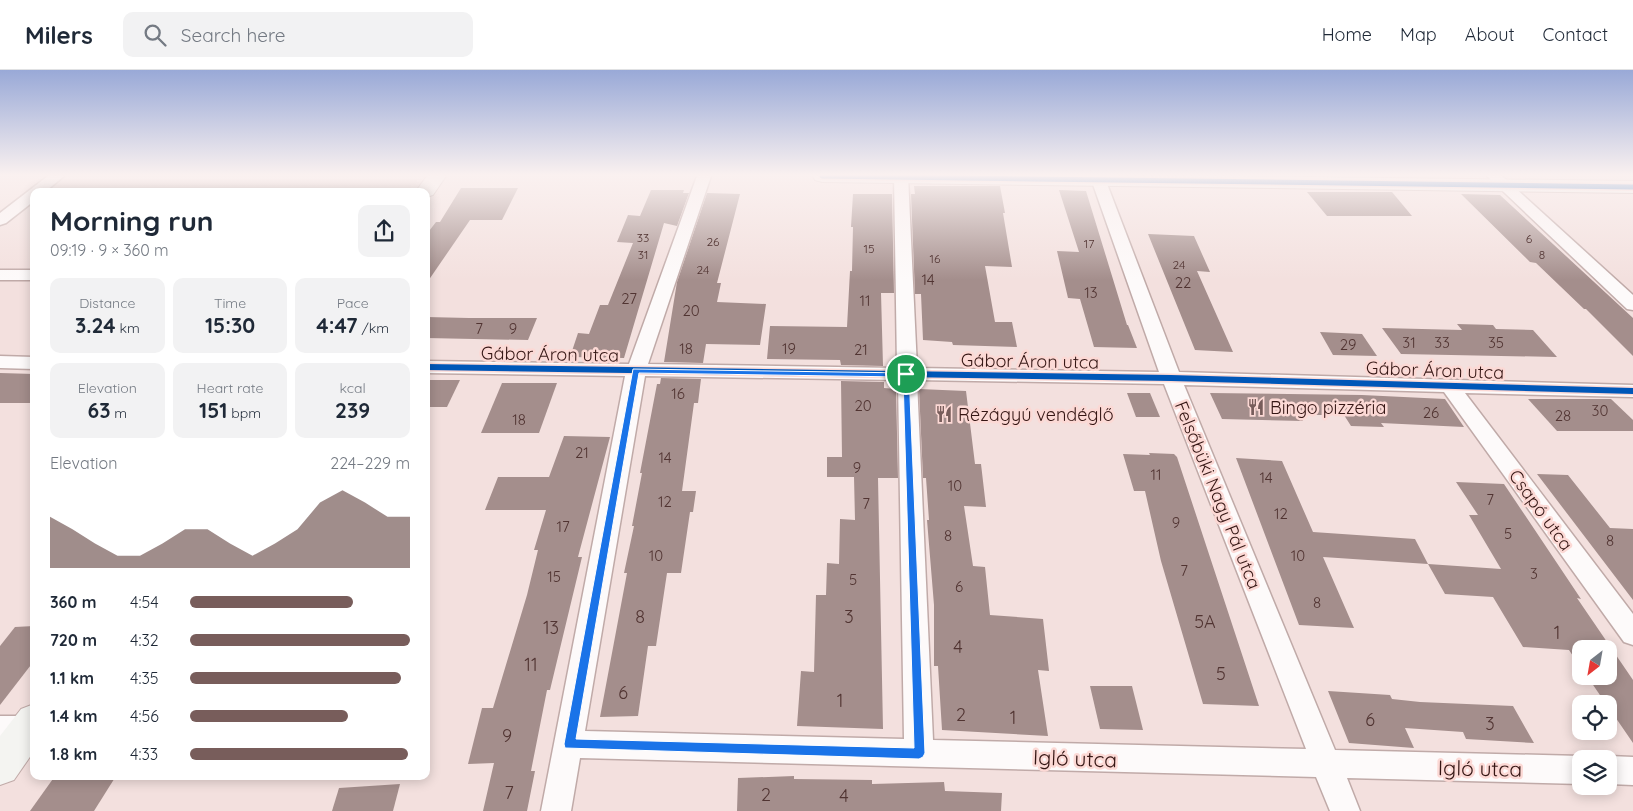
<!DOCTYPE html>
<meta charset="utf-8">
<style>
:root{--surface:#fff;--page:#f2f2f3;--text:#1f2937;--muted:#747a83;--line:#e0e1e3;--accent:#785d5b}
body{margin:0;font-family:Quicksand,sans-serif;background:var(--page);color:var(--text);height:100vh;display:flex;flex-direction:column;font-size:19px;white-space:nowrap}
*{box-sizing:border-box;margin:0}
p{font-size:16px;color:var(--muted)}
.icon{flex:none;width:28px;height:28px;fill:none;stroke:currentColor;stroke-width:2;stroke-linecap:round;stroke-linejoin:round}
.map{position:relative;flex:1;overflow:hidden}
.side{position:absolute;left:30px;top:118px;width:400px;height:592px;display:flex;flex-direction:column;background:var(--surface);border-radius:10px;box-shadow:0 2px 12px #0003}
.side>*{flex:none}
.needle{width:32px;rotate:211deg}
.tools{position:absolute;left:1572px;top:570px;display:grid;gap:10px}
.tools a{display:grid;place-items:center;width:45px;height:45px;border-radius:10px;background:var(--surface);box-shadow:0 2px 12px #0003;font-size:25px}
.pin{position:absolute;display:grid;place-items:center;width:42px;height:42px;color:#fff;margin:-21px;border:2px solid #fff;border-radius:50%;box-shadow:0 1px 5px #0007}
.round{display:grid;place-items:center;flex:none;width:52px;height:52px;border-radius:10px;background:var(--page)}
.headline{display:flex;align-items:center;justify-content:space-between;height:85px;padding:0 20px}
h1{font-size:28px;font-weight:800;line-height:38px}
.figures{display:grid;grid-template-columns:repeat(3,1fr);gap:8px;height:85px;padding:5px 20px}
.figures div{display:grid;align-content:center;border-radius:10px;background:var(--page);text-align:center}
.figures b{font-size:21px;font-weight:800}
.figures small{font-size:14px;font-weight:400}
.figures p{font-size:14px}
.chart{height:140px;padding:10px 20px}
.chart p{display:flex;justify-content:space-between}
.chart svg{width:100%;height:90px;margin-top:5px;fill:var(--accent);opacity:.7}
ul{padding:0 20px;list-style:none;font-size:16px}
li{display:grid;grid-template-columns:80px 60px 1fr;align-items:center;height:38px}
li i{height:12px;border-radius:6px;background:var(--accent)}
header{display:flex;align-items:center;gap:30px;box-sizing:border-box;height:70px;padding:0 25px;background:var(--surface);border-bottom:1px solid var(--line)}
header strong{font-size:24px}
nav{display:flex;gap:28px;margin-inline-start:auto;font-size:18px}
.search{width:350px;height:45px;background:var(--page);display:flex;align-items:center;gap:12px;box-sizing:border-box;padding:0 18px;border-radius:10px;color:var(--muted);font-size:19px}
.map>svg:first-child{display:block}
.building{fill:#a48e8c}
.lines{fill:none;stroke-linecap:round;stroke-linejoin:round}
.street-casing{stroke:#c0aaa8;stroke-width:3}
.secondary-casing{stroke:#c0aaa8;stroke-width:2}
.street{fill:#fdfafa;fill-rule:evenodd}
.secondary{fill:#f4f4f1;fill-rule:evenodd}
.cycleway-far1-casing{stroke:#fcd9d5;stroke-width:8}
.cycleway-casing{stroke:#fcd9d5;stroke-width:9}
.cycleway-far1{stroke:#0057b8;stroke-width:5}
.cycleway{stroke:#0057b8;stroke-width:6}
.route{fill:#1a73e8;stroke:#fff;fill-rule:evenodd}
.labels{text-anchor:middle;dominant-baseline:central;stroke-width:5;stroke-linejoin:round;paint-order:stroke}
.far-number-label{font-size:12px;fill:#513432}
.number-label{font-size:15px;fill:#513432}
.street-label{font-size:18px;fill:#351614;stroke:#fcd9d5}
.poi-label{font-size:18px;fill:#351614;stroke:#fcd9d5;text-anchor:start}
.near-number-label{font-size:18px;fill:#513432}
.near-street-label{font-size:21px;fill:#351614;stroke:#fcd9d5}
</style>
<header>
<strong>Milers</strong>
<div class="search"><svg class="icon" aria-label="search" viewBox="0 0 24 24"><circle cx="10" cy="10" r="6"/><path d="M15 15l6 6"/></svg>Search here</div>
<nav><a>Home</a><a>Map</a><a>About</a><a>Contact</a></nav>
</header>
<div class="map">
<svg width="1633" height="741" viewBox="0 0 1633 741">
<rect width="100%" height="100%" fill="#f3e0de"/>
<g class="building">
<polygon points="914,116 1000,116 1005,143 1003,143 1012,197 985,196 995,252 1012,252 1017,277 953,275 952,272 923,270 921,224 915,224 911,124 915,124"/>
<polygon points="461,118 518,118 502,150 470,150 426,214 426,165 436,152 440,152"/>
<polygon points="651,120 684,120 683,123 689,123 677,156 664,153 624,288 570,287 578,263 589,264 600,235 608,235 633,173 617,172 628,145 640,146"/>
<polygon points="1059,120 1086,121 1127,255 1128,255 1137,278 1094,277 1080,229 1068,228 1057,181 1079,182"/>
<polygon points="1307,122 1392,122 1412,146 1327,146"/>
<polygon points="707,123 740,124 717,213 721,213 717,232 766,234 760,275 706,274 703,293 664,292 677,212"/>
<polygon points="853,124 892,124 894,223 881,223 883,296 841,295 840,290 767,289 770,256 847,257 850,201 852,201 853,157 851,157"/>
<polygon points="1461,124 1500,125 1633,248 1633,286 1586,239 1584,239 1536,193 1530,192"/>
<polygon points="1148,164 1194,166 1210,202 1197,201 1233,282 1195,280"/>
<polygon points="426,247 469,248 537,248 528,270 426,268"/>
<polygon points="1457,254 1493,255 1496,259 1533,260 1557,287 1401,284 1382,258 1462,260"/>
<polygon points="1320,262 1362,264 1377,286 1333,285"/>
<polygon points="0,303 34,304 34,333 0,333"/>
<polygon points="661,308 701,309 698,333 694,333 682,421 696,421 693,442 690,442 681,503 667,503 656,576 648,576 638,646 600,647 627,503 624,503 634,456 632,456 642,403 640,403 657,314 660,314"/>
<polygon points="426,310 460,310 447,337 426,337"/>
<polygon points="841,311 884,312 884,318 896,319 898,408 878,408 883,659 797,656 801,601 814,602 816,525 826,525 827,493 839,494 840,449 855,450 854,407 827,407 827,387 842,387"/>
<polygon points="502,313 557,313 539,363 481,363"/>
<polygon points="919,319 966,321 975,394 981,394 986,437 964,436 973,496 985,497 990,545 1043,549 1049,601 1038,600 1048,666 942,660 938,596 934,596 934,535 927,450 929,450 926,408 923,408"/>
<polygon points="1127,323 1150,323 1160,347 1136,347"/>
<polygon points="1210,323 1362,325 1445,329 1464,357 1381,353 1384,357 1351,356 1344,345 1299,345 1303,351 1222,349"/>
<polygon points="1528,329 1611,329 1633,350 1633,361 1557,361"/>
<polygon points="564,366 610,367 578,487 582,487 550,620 547,620 531,701 535,701 527,741 483,741 494,693 468,694 482,638 493,638 527,525 538,480 534,480 546,440 485,440 498,407 549,407"/>
<polygon points="1149,383 1174,384 1177,387 1259,636 1203,634 1161,491 1145,421 1134,421 1123,384 1150,385"/>
<polygon points="1236,388 1282,391 1313,462 1415,469 1428,494 1501,499 1469,445 1478,445 1456,412 1504,414 1581,529 1577,528 1633,610 1633,673 1609,638 1609,634 1606,634 1587,606 1609,606 1609,579 1581,579 1581,598 1569,580 1523,577 1493,527 1445,524 1428,494 1323,487 1354,558 1299,555"/>
<polygon points="1537,404 1568,405 1610,458 1633,459 1633,530"/>
<polygon points="34,556 34,591 0,635 0,576 15,557"/>
<polygon points="1090,616 1132,616 1143,660 1100,659"/>
<polygon points="1328,621 1390,625 1392,629 1420,632 1513,636 1534,673 1466,669 1463,662 1405,658 1414,678 1349,673"/>
<polygon points="55,706 116,706 94,741 30,741"/>
<polygon points="794,706 794,709 872,710 872,714 944,712 945,721 1002,723 1001,741 737,741 738,708"/>
<polygon points="400,714 393,741 332,741 339,718"/>
</g>
<g class="lines">
<g class="street-casing">
<g id="street">
<polygon points="48,106 64,106 46,121 34,121 34,131 6,153 0,155 0,143"/>
<path d="M697 106H711L648 294 897 298 894 106H908L917 298 1159 302 1090 106H1104L1179 302 1633 315V327L1465 323 1633 544V575L1624 572 1444 322 1184 315 1335 680 1581 686 1588 689H1581V714L1347 708 1360 741H1330L1316 707 580 688 571 741H541L625 306 426 303V291L629 294ZM645 306 898 310 904 669 585 661ZM917 310 1164 314 1306 679 933 670Z"/>
<polygon points="1487,106 1502,106 1633,225 1633,240 1627,239"/>
<rect x="0" y="200" width="34" height="10"/>
<polygon points="0,286 34,287 34,299 0,298"/>
<polygon points="0,646 28,646 34,648 34,670 28,672 0,672"/>
<polygon points="1609,686 1633,687 1633,715 1609,714 1609,689 1602,689"/>
</g>
</g>
<g class="secondary-casing">
<g id="secondary">
<polygon points="427,106 446,106 433,125 426,127 426,121 416,121"/>
<polygon points="813,106 1238,106 1633,111 1633,123 822,112 815,110"/>
<polygon points="34,634 34,681 14,710 0,715 0,666 21,639"/>
</g>
</g>
<use href="#street" class="street"/>
<use href="#secondary" class="secondary"/>
<g class="cycleway-far1-casing">
<polyline id="cycleway-far1" points="822,106 1633,117"/>
</g>
<g class="cycleway-casing">
<polyline id="cycleway" points="426,297 1171,308 1633,321"/>
</g>
<use href="#cycleway-far1" class="cycleway-far1"/>
<use href="#cycleway" class="cycleway"/>
</g>
<linearGradient id="sky" x2="0" y2="1"><stop stop-color="#99a9d7"/><stop offset="0.5" stop-color="#faf1f0"/><stop offset="1" stop-color="#faf1f0" stop-opacity="0"/></linearGradient>
<rect width="1633" height="210" fill="url(#sky)"/>
<path class="route" d="M633 299 909 303 925 683 923 687 919 689 565 678 564 674ZM639 303 903 307 914 678 576 669Z"/>
<defs>
<g id="restaurant-bare" transform="scale(1.35)"><path d="M-5-6h1v4h1v-4h1v4h1v-4h1v5L-1.5 .5V6h-2V.5L-5-1ZM5-6V6H3V1.5H1.5Q1.5-4 5-6Z" fill="#785d5b" stroke="#fcd9d5" stroke-width="2.5" paint-order="stroke"/></g>
</defs>
<g fill-rule="evenodd">
<use href="#restaurant-bare" x="1256" y="337"/>
<use href="#restaurant-bare" x="944" y="344"/>
</g>
<g class="labels">
<g class="far-number-label">
<text x="643" y="167">33</text>
<text x="1529" y="168">6</text>
<text x="713" y="171">26</text>
<text x="1089" y="173">17</text>
<text x="869" y="178">15</text>
<text x="643" y="184">31</text>
<text x="1542" y="184">8</text>
<text x="935" y="188">16</text>
<text x="1179" y="194">24</text>
<text x="703" y="199">24</text>
</g>
<g class="number-label">
<text x="928" y="209">14</text>
<text x="1183" y="212">22</text>
<text x="1091" y="222">13</text>
<text x="629" y="228">27</text>
<text x="865" y="230">11</text>
<text x="691" y="240">20</text>
<text x="479" y="258">7</text>
<text x="513" y="258">9</text>
<text x="1409" y="272">31</text>
<text x="1442" y="272">33</text>
<text x="1496" y="272">35</text>
<text x="1348" y="274">29</text>
<text x="686" y="278">18</text>
<text x="789" y="278">19</text>
<text x="861" y="279">21</text>
<text x="678" y="323">16</text>
<text x="863" y="335">20</text>
<text x="1600" y="340">30</text>
<text x="1431" y="342">26</text>
<text x="1563" y="345">28</text>
<text x="519" y="349">18</text>
<text x="582" y="382">21</text>
<text x="665" y="387">14</text>
<text x="857" y="397">9</text>
<text x="1156" y="404">11</text>
<text x="1266" y="407">14</text>
<text x="955" y="415">10</text>
<text x="1490" y="429">7</text>
<text x="665" y="431">12</text>
<text x="866" y="433">7</text>
<text x="1281" y="443">12</text>
<text x="1176" y="452">9</text>
<text x="563" y="456">17</text>
<text x="1508" y="463">5</text>
<text x="948" y="465">8</text>
<text x="1610" y="470">8</text>
<text x="656" y="485">10</text>
<text x="1298" y="485">10</text>
<text x="1184" y="500">7</text>
<text x="1534" y="503">3</text>
<text x="554" y="506">15</text>
<text x="853" y="509">5</text>
<text x="959" y="516">6</text>
<text x="1317" y="532">8</text>
</g>
<g class="street-label">
<text transform="translate(550 284) rotate(1)">Gábor Áron utca</text>
<text transform="translate(1030 291) rotate(1)">Gábor Áron utca</text>
<text transform="translate(1435 300) rotate(2)">Gábor Áron utca</text>
<text transform="translate(1218 425) rotate(68)">Felsőbüki Nagy Pál utca</text>
<text transform="translate(1541 440) rotate(54)">Csapó utca</text>
</g>
<g class="poi-label">
<text x="1270" y="337">Bingo pizzéria</text>
<text x="958" y="344">Rézágyú vendéglő</text>
</g>
<g class="near-number-label">
<text x="640" y="546">8</text>
<text x="849" y="546">3</text>
<text x="1205" y="551">5A</text>
<text x="551" y="557">13</text>
<text x="1557" y="562">1</text>
<text x="958" y="576">4</text>
<text x="531" y="594">11</text>
<text x="1221" y="603">5</text>
<text x="623" y="622">6</text>
<text x="840" y="630">1</text>
<text x="961" y="644">2</text>
<text x="1013" y="647">1</text>
<text x="1370" y="649">6</text>
<text x="1490" y="653">3</text>
<text x="507" y="665">9</text>
<text x="509" y="722">7</text>
<text x="766" y="724">2</text>
<text x="844" y="725">4</text>
</g>
<g class="near-street-label">
<text transform="translate(1075 688) rotate(2)">Igló utca</text>
<text transform="translate(1480 698) rotate(1)">Igló utca</text>
</g>
</g>
</svg>
<div class="tools">
<a><svg class="needle" viewBox="-14 -14 28 28"><path d="M0-13l5 13h-10z" fill="#e53935"/><path d="M0 13l5-13h-10z" fill="#747a83"/></svg></a>
<a><svg class="icon" aria-label="locate" viewBox="0 0 24 24"><circle cx="12" cy="12" r="6"/><path d="M12 2v4M12 18v4M2 12h4M18 12h4"/></svg></a>
<a><svg class="icon" aria-label="layers" viewBox="0 0 24 24"><path d="M12 4l9 5-9 5-9-5zM3 14l9 5 9-5"/></svg></a>
</div>
<div class="pin" style="left:906px;top:304px;background:#1e9e55"><svg class="icon" aria-label="arrive" viewBox="0 0 24 24"><path d="M6 21V4h12l-3 4 3 4H6"/></svg></div>
<section class="side">
<div class="headline"><div><h1>Morning run</h1><p>09:19 · 9 × 360 m</p></div><a class="round"><svg class="icon" aria-label="share" viewBox="0 0 24 24"><path d="M12 15V3M7 8l5-5 5 5M5 13v7h14v-7"/></svg></a></div>
<div class="figures">
<div><p>Distance</p><b>3.24<small> km</small></b></div>
<div><p>Time</p><b>15:30</b></div>
<div><p>Pace</p><b>4:47<small> /km</small></b></div>
</div>
<div class="figures">
<div><p>Elevation</p><b>63<small> m</small></b></div>
<div><p>Heart rate</p><b>151<small> bpm</small></b></div>
<div><p>kcal</p><b>239</b></div>
</div>
<div class="chart"><p><span>Elevation</span>224–229 m</p>
<svg viewBox="0 0 160 44" preserveAspectRatio="none"><path d="M0 44V19L10 25L20 32L30 38L40 38L50 32L60 25L70 25L80 32L90 38L100 32L110 25L120 12L130 6L140 12L150 19L160 19V44z"/></svg>
</div>
<ul>
<li><b>360 m</b>4:54<i style="width:74%"></i></li>
<li><b>720 m</b>4:32<i style="width:100%"></i></li>
<li><b>1.1 km</b>4:35<i style="width:96%"></i></li>
<li><b>1.4 km</b>4:56<i style="width:72%"></i></li>
<li><b>1.8 km</b>4:33<i style="width:99%"></i></li>
</ul>
</section>
</div>
